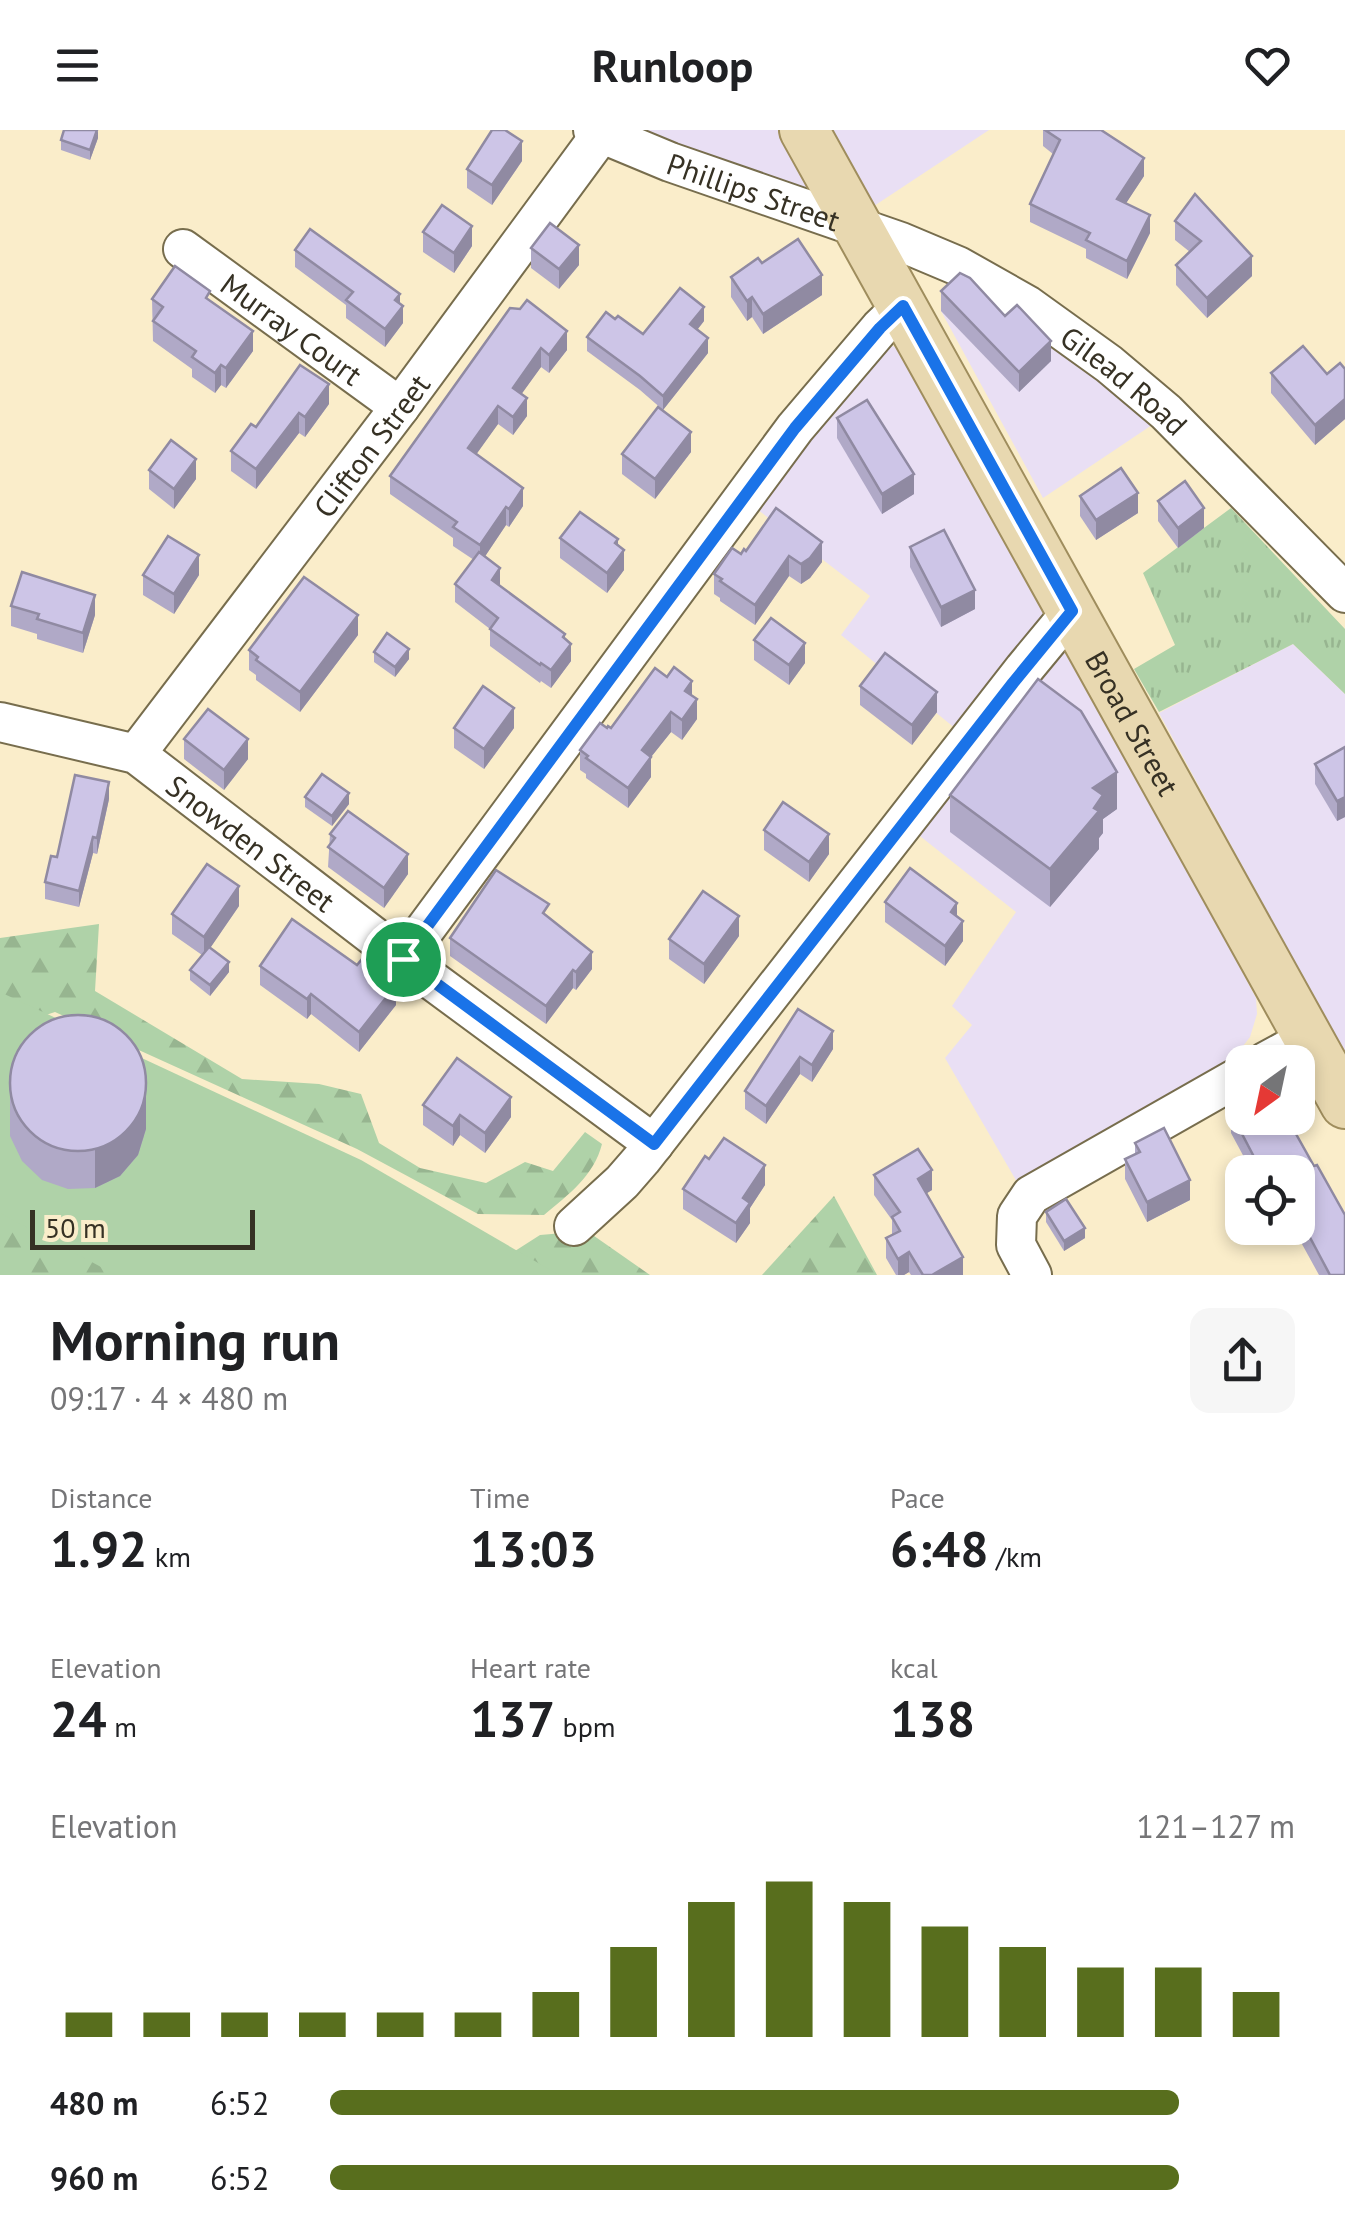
<!DOCTYPE html>
<meta charset="utf-8">
<style>
:root{--surface:#fff;--page:#f6f6f6;--text:#202124;--muted:#757577;--accent:#586e1d}
body{margin:0;font-family:"PT Sans",sans-serif;background:var(--page);color:var(--text);height:100vh;display:flex;flex-direction:column;font-size:38px;white-space:nowrap}
*{box-sizing:border-box;margin:0}
p{font-size:32px;color:var(--muted)}
.icon{flex:none;width:55px;height:55px;fill:none;stroke:currentColor;stroke-width:2;stroke-linecap:round;stroke-linejoin:round}
.map{position:relative;height:1145px;overflow:hidden}
.side{display:flex;flex-direction:column;background:var(--surface);flex:1}
.side>*{flex:none}
.needle{width:65px;rotate:213deg}
.fabs{position:absolute;left:1225px;top:915px;display:grid;gap:20px}
.fabs a{display:grid;place-items:center;width:90px;height:90px;border-radius:20px;background:var(--surface);box-shadow:0 5px 15px #0003;font-size:50px}
.scale{position:absolute;left:30px;bottom:25px;width:225px;box-sizing:border-box;padding-left:10px;border:5px solid #363124;border-top:0;font-size:28px;line-height:35px;white-space:nowrap;color:#363124;-webkit-text-stroke:8px #faedca;paint-order:stroke}
.pin{position:absolute;display:grid;place-items:center;width:85px;height:85px;color:#fff;margin:-42px;border:5px solid #fff;border-radius:50%;box-shadow:0 2px 10px #0007}
.round{display:grid;place-items:center;flex:none;width:105px;height:105px;border-radius:20px;background:var(--page)}
.overview{display:flex;align-items:center;justify-content:space-between;height:170px;padding:0 50px}
h1{font-size:55px;font-weight:800;line-height:75px}
.figures{display:grid;grid-template-columns:repeat(3,1fr);gap:15px;height:170px;padding:10px 50px}
.figures div{display:grid;align-content:center}
.figures b{font-size:50px;font-weight:800}
.figures small{font-size:28px;font-weight:400}
.figures p{font-size:28px}
.chart{height:280px;padding:20px 50px}
.chart p{display:flex;justify-content:space-between}
.chart svg{width:100%;height:180px;margin-top:10px;stroke:var(--accent);stroke-width:6}
ul{padding:0 50px;list-style:none;font-size:32px}
li{display:grid;grid-template-columns:160px 120px 1fr;align-items:center;height:75px}
li i{height:25px;border-radius:12px;background:var(--accent)}
header{display:flex;justify-content:space-between;align-items:center;height:130px;padding:0 50px;background:var(--surface);font-size:45px;font-weight:800}
.map>svg:first-child{display:block}
.commercial{fill:#e9dff4}
.grass{fill:url(#grass-tufts)}
.forest{fill:url(#forest-firs)}
.green{fill:#afd2a8}
.lines{fill:none;stroke-linecap:round;stroke-linejoin:round}
.minor-casing{stroke:#776d4d;stroke-width:42}
.major-casing{stroke:#9f8d5d;stroke-width:52}
.minor{stroke:#fff;stroke-width:38}
.major{stroke:#e8d8b0;stroke-width:48}
.wall{fill:#b0a9c7}
.shaded-wall{fill:#908aa2}
.building{fill:#cdc5e7;stroke:#908aa2;stroke-width:2.5}
.route-casing{stroke:#fff;stroke-width:20}
.route{stroke:#1a73e8;stroke-width:12}
.labels{text-anchor:middle;dominant-baseline:central;stroke-width:9;stroke-linejoin:round;paint-order:stroke}
.street-label{font-size:30px;fill:#363124;stroke:#faedca}
</style>
<header><svg class="icon" aria-label="menu" viewBox="0 0 24 24"><path d="M4 6h16M4 12h16M4 18h16"/></svg>Runloop<svg class="icon" aria-label="heart" viewBox="0 0 24 24"><path d="M12 20l-8-8c-3-5 5-10 8-4 3-6 11-1 8 4z"/></svg></header>
<div class="map">
<svg width="1345" height="1145" viewBox="0 0 1345 1145">
<defs>
<pattern id="grass-tufts" width="24" height="20" patternUnits="userSpaceOnUse" patternTransform="scale(2.5)"><rect width="24" height="20" fill="#afd2a8"/><path d="M3 7l-1-3M5 7V3M7 7l1-3M15 17l-1-3M17 17v-4M19 17l1-3" fill="none" stroke="#97b590"/></pattern>
<pattern id="forest-firs" width="22" height="20" patternUnits="userSpaceOnUse" patternTransform="scale(2.5)"><rect width="22" height="20" fill="#afd2a8"/><path d="M5 1l3.5 6h-7zM16 11l3.5 6h-7z" fill="#97b590"/></pattern>
</defs>
<rect width="100%" height="100%" fill="#faedca"/>
<g class="commercial">
<polygon points="643,0 989,0 874,76 882,91 747,42"/>
<polygon points="956,154 1023,189 1091,239 1152,295 1043,368 941,181 944,165"/>
<polygon points="892,216 903,220 1038,457 1256,868 1257,884 1250,907 1237,924 1017,1052 945,928 972,895 952,876 1016,782 892,684 956,599 841,505 870,466 753,376 880,218"/>
<polygon points="1293,514 1345,564 1345,924 1159,583"/>
</g>
<polygon class="grass" points="1231,378 1345,499 1345,564 1293,514 1159,582 1134,539 1175,515 1143,443"/>
<g class="forest">
<path d="M99 794 95 861 242 949 319 954 361 964 379 1013 420 1038 486 1053 525 1032 553 1041 585 1002 602 1014C594 1046 568 1065 544 1085L478 1084 357 1019 55 882 0 900V808Z"/>
<polygon points="834,1066 877,1145 762,1145"/>
<polygon points="0,1073 160,1145 0,1145"/>
<polygon points="587,1101 650,1145 487,1145 504,1128 540,1105"/>
</g>
<polygon class="green" points="0,862 361,1030 559,1145 116,1145 0,1083"/>
<g class="lines">
<g class="minor-casing">
<g id="minor">
<path id="s1" d="M593 0 670 32 901 112 958 136 1027 175 1109 234 1166 282 1345 463"/>
<path id="s2" d="M183 119 400 277"/>
<path id="s3" d="M0 592 136 624 403 829 654 1014"/>
<path id="s4" d="M136 624 400 277 601 4"/>
<polyline points="403,829 795,298 880,198 903,176"/>
<polyline points="1265,932 1309,908"/>
<polyline points="574,1096 622,1052 642,1029 1024,539 1072,481"/>
<polyline points="1032,1145 1016,1115 1017,1086 1031,1065 1242,945"/>
</g>
</g>
<g class="major-casing">
<g id="major">
<path id="s5" d="M804 0 1345 974"/>
</g>
</g>
<use href="#minor" class="minor"/>
<use href="#major" class="major"/>
</g>
<g class="wall">
<polygon points="1043,0 1101,0 1144,46 1126,73 1150,103 1127,149 1086,128 1086,119 1030,92 1030,74 1053,24 1043,16"/>
<polygon points="98,8 90,30 61,20 61,10"/>
<polygon points="522,31 492,75 467,58 467,39"/>
<polygon points="1175,91 1252,146 1207,188 1176,155 1176,135 1190,122 1175,110"/>
<polygon points="423,102 472,116 454,143 423,122"/>
<polygon points="531,118 579,135 559,159 531,138"/>
<polygon points="295,120 400,173 403,193 385,217 346,188 346,175 295,137"/>
<polygon points="762,133 822,165 763,204 752,187 747,191 731,167 731,147"/>
<polygon points="941,161 1005,186 1051,231 1019,262 941,181"/>
<polygon points="152,169 210,171 253,221 226,258 221,255 215,263 192,247 192,239 153,211"/>
<polygon points="520,179 567,220 549,243 541,237 521,264 527,286 513,305 498,294 476,324 523,376 509,397 506,395 485,426 500,456 565,509 571,531 551,558 541,551 540,553 490,516 490,499 455,472 455,454 474,430 453,416 453,408 390,364 390,346"/>
<polygon points="704,191 697,200 708,223 663,280 640,260 587,221 587,207 643,204"/>
<polygon points="1345,239 1345,289 1315,315 1271,263 1271,243 1327,244"/>
<polygon points="329,274 305,307 299,303 256,359 231,341 231,321 256,297"/>
<polygon points="837,288 914,364 882,384 837,308"/>
<polygon points="691,322 655,369 622,344 622,324"/>
<polygon points="149,340 196,349 174,379 149,359"/>
<polygon points="1080,366 1138,383 1096,410 1080,386"/>
<polygon points="1158,371 1204,398 1178,418 1158,391"/>
<polygon points="560,408 618,415 624,440 607,463 560,428"/>
<polygon points="910,417 975,479 941,497 910,437"/>
<polygon points="746,421 822,432 810,448 801,454 789,446 755,495 720,471 720,468 714,464 714,444"/>
<polygon points="143,445 199,445 174,484 143,465"/>
<polygon points="11,476 95,485 83,523 37,509 37,504 11,496"/>
<polygon points="358,505 300,582 256,550 256,545 249,540 249,520"/>
<polygon points="754,510 805,533 789,555 754,530"/>
<polygon points="374,522 409,529 395,547 374,532"/>
<polygon points="860,556 937,582 912,615 860,575"/>
<polygon points="692,566 697,589 682,610 671,602 651,627 651,647 628,678 586,648 586,644 580,640 580,620 607,598 611,598"/>
<polygon points="454,598 514,598 484,639 454,618"/>
<polygon points="184,609 248,629 224,660 184,629"/>
<polygon points="1345,617 1345,687 1337,691 1315,654 1315,634"/>
<polygon points="950,665 1117,679 1103,689 1103,703 1099,708 1099,719 1050,777 950,702"/>
<polygon points="305,667 349,674 332,696 305,677"/>
<polygon points="109,669 97,724 93,723 79,777 45,769 45,752 57,727"/>
<polygon points="764,700 829,724 809,752 764,720"/>
<polygon points="330,704 408,744 384,778 328,737"/>
<polygon points="885,772 963,811 945,836 885,792"/>
<polygon points="239,776 210,818 229,842 210,866 190,850 190,840 202,825 172,804 172,784"/>
<polygon points="549,787 592,839 576,860 573,858 546,894 450,826 450,808"/>
<polygon points="739,806 704,854 669,829 669,809"/>
<polygon points="260,836 396,875 359,922 311,884 307,889 260,855"/>
<polygon points="833,901 833,919 812,952 800,944 766,994 745,979 745,961"/>
<polygon points="10,941 146,999 138,1025 120,1046 95,1058 68,1059 42,1050 22,1031 10,1006"/>
<polygon points="423,975 511,987 485,1023 460,1005 453,1016 423,995"/>
<polygon points="1242,977 1242,988 1287,988 1314,1036 1317,1035 1345,1085 1345,1145 1319,1145 1297,1105 1287,1110 1280,1098 1298,1098 1298,1042 1252,1042 1231,1003 1231,983"/>
<polygon points="1135,1013 1190,1070 1147,1092 1125,1049 1125,1029 1135,1024"/>
<polygon points="709,1029 765,1055 750,1078 750,1093 736,1113 683,1079 683,1059"/>
<polygon points="874,1045 932,1060 926,1063 963,1145 911,1145 909,1142 904,1145 896,1145 886,1128 886,1108 892,1105 892,1090 874,1065"/>
<polygon points="1046,1082 1085,1108 1064,1121 1046,1092"/>
</g>
<g class="shaded-wall">
<polygon points="98,0 98,8 90,30 90,20"/>
<polygon points="522,11 522,31 492,75 492,55"/>
<polygon points="1144,28 1144,46 1117,87 1117,69"/>
<polygon points="1150,85 1150,103 1127,149 1127,131"/>
<polygon points="472,96 472,116 454,143 454,123"/>
<polygon points="579,115 579,135 559,159 559,139"/>
<polygon points="1252,126 1252,146 1207,188 1207,168"/>
<polygon points="822,145 822,165 763,204 763,184"/>
<polygon points="400,164 400,180 403,176 403,193 385,217 385,199 395,170"/>
<polygon points="752,167 752,187 747,191 747,171"/>
<polygon points="704,177 704,191 690,209 690,194"/>
<polygon points="253,201 253,221 226,258 226,238"/>
<polygon points="567,201 567,220 549,243 549,225"/>
<polygon points="708,208 708,223 663,280 663,266"/>
<polygon points="1051,211 1051,231 1019,262 1019,242"/>
<polygon points="541,218 541,237 513,276 513,258"/>
<polygon points="221,235 221,255 215,263 215,243"/>
<polygon points="329,254 329,274 305,307 305,287"/>
<polygon points="527,268 527,286 513,305 513,287"/>
<polygon points="1345,269 1345,289 1315,315 1315,295"/>
<polygon points="498,276 498,294 468,336 468,318"/>
<polygon points="299,283 299,303 256,359 256,339"/>
<polygon points="691,302 691,322 655,369 655,349"/>
<polygon points="196,329 196,349 174,379 174,359"/>
<polygon points="914,344 914,364 882,384 882,364"/>
<polygon points="523,358 523,376 509,397 509,379"/>
<polygon points="1138,363 1138,383 1096,410 1096,390"/>
<polygon points="506,377 506,395 480,434 480,415"/>
<polygon points="1204,378 1204,398 1178,418 1178,398"/>
<polygon points="618,409 618,429 624,420 624,440 607,463 607,443 615,413"/>
<polygon points="822,412 822,432 810,448 801,454 801,434"/>
<polygon points="199,425 199,445 174,484 174,464"/>
<polygon points="789,426 789,446 755,495 755,475"/>
<polygon points="500,438 500,456 492,450"/>
<polygon points="975,460 975,479 941,497 941,477"/>
<polygon points="95,465 95,485 83,523 83,503"/>
<polygon points="358,485 358,505 300,582 300,562"/>
<polygon points="565,504 565,522 571,514 571,531 551,558 551,540"/>
<polygon points="805,513 805,533 789,555 789,535"/>
<polygon points="409,519 409,529 395,547 395,537"/>
<polygon points="692,551 692,571 685,561"/>
<polygon points="937,562 937,582 912,615 912,595"/>
<polygon points="697,569 697,589 682,610 682,590"/>
<polygon points="514,578 514,598 484,639 484,619"/>
<polygon points="671,582 671,602 651,627 651,647 628,678 628,658 642,620"/>
<polygon points="248,609 248,629 224,660 224,640"/>
<polygon points="1117,642 1117,679 1103,689 1103,703 1099,708 1099,719 1050,777 1050,739 1093,658"/>
<polygon points="109,652 109,669 97,724 97,708"/>
<polygon points="349,663 349,674 332,696 332,686"/>
<polygon points="1345,667 1345,687 1337,691 1337,671"/>
<polygon points="829,704 829,724 809,752 809,732"/>
<polygon points="93,707 93,723 79,777 79,761"/>
<polygon points="408,724 408,744 384,778 384,758"/>
<polygon points="239,756 239,776 204,827 204,807"/>
<polygon points="957,773 957,793 951,782"/>
<polygon points="739,786 739,806 704,854 704,834"/>
<polygon points="963,791 963,811 945,836 945,816"/>
<polygon points="592,822 592,839 576,860 576,842"/>
<polygon points="229,832 229,842 210,866 210,855"/>
<polygon points="573,840 573,858 546,894 546,876"/>
<polygon points="396,855 396,875 359,922 359,902"/>
<polygon points="311,864 311,884 307,889 307,869"/>
<polygon points="833,901 833,919 812,952 812,935"/>
<polygon points="800,927 800,944 766,994 766,976"/>
<polygon points="146,961 146,999 138,1025 120,1046 95,1058 95,1020"/>
<polygon points="511,967 511,987 485,1023 485,1003"/>
<polygon points="460,985 460,1005 453,1016 453,996"/>
<polygon points="765,1035 765,1055 750,1078 750,1093 736,1113 736,1093 743,1068"/>
<polygon points="932,1040 932,1060 918,1069 918,1049"/>
<polygon points="1190,1050 1190,1070 1147,1092 1147,1072"/>
<polygon points="1085,1098 1085,1108 1064,1121 1064,1111"/>
<polygon points="1287,1098 1297,1098 1297,1105 1287,1110"/>
<polygon points="909,1122 909,1142 904,1145 898,1145 898,1129"/>
<polygon points="963,1127 963,1145 932,1145"/>
</g>
<g class="building">
<polygon points="64,0 97,0 90,20 61,10"/>
<polygon points="492,0 505,0 522,11 492,55 467,39"/>
<polygon points="1045,0 1101,0 1144,28 1117,69 1150,85 1127,131 1086,110 1090,103 1030,74 1060,10"/>
<polygon points="1195,64 1252,126 1207,168 1176,135 1201,111 1175,91"/>
<polygon points="442,75 472,96 454,123 423,102"/>
<polygon points="550,93 579,115 559,139 531,118"/>
<polygon points="310,99 400,164 395,170 403,176 385,199 346,170 353,162 295,120"/>
<polygon points="798,109 822,145 763,184 752,167 747,171 731,147 758,128 762,133"/>
<polygon points="175,136 210,161 206,168 253,201 226,238 221,235 215,243 192,227 196,221 153,191 163,177 152,169"/>
<polygon points="960,143 970,148 1005,186 1017,175 1020,178 1051,211 1019,242 941,161"/>
<polygon points="680,158 704,177 690,194 708,208 663,266 640,246 587,207 606,182 615,189 618,186 643,204"/>
<polygon points="527,170 567,201 549,225 541,218 513,258 527,268 513,287 498,276 468,318 523,358 509,379 506,377 480,415 453,397 457,392 390,346 510,178 520,179"/>
<polygon points="1303,216 1327,244 1340,233 1345,239 1345,269 1315,295 1271,243"/>
<polygon points="300,235 329,254 305,287 299,283 256,339 231,321 251,294 256,297"/>
<polygon points="867,270 914,344 882,364 837,288"/>
<polygon points="658,277 691,302 655,349 622,324"/>
<polygon points="171,310 196,329 174,359 149,340"/>
<polygon points="1121,338 1138,363 1096,390 1080,366"/>
<polygon points="1185,351 1204,378 1178,398 1158,371"/>
<polygon points="776,378 822,412 810,428 801,434 789,426 755,475 720,451 722,449 714,444 732,418 741,424 744,419 746,421"/>
<polygon points="580,382 618,409 615,413 624,420 607,443 560,408"/>
<polygon points="944,400 975,460 941,477 910,417"/>
<polygon points="168,406 199,425 174,464 143,445"/>
<polygon points="479,422 500,438 492,450 565,504 563,507 571,514 551,540 541,533 540,535 490,499 498,488 455,454"/>
<polygon points="22,442 95,465 83,503 37,489 39,484 11,476"/>
<polygon points="304,447 358,485 300,562 256,530 258,527 249,520"/>
<polygon points="771,488 805,513 789,535 754,510"/>
<polygon points="387,503 409,519 395,537 374,522"/>
<polygon points="885,523 937,562 912,595 860,556"/>
<polygon points="674,537 692,551 685,561 697,569 682,590 671,582 642,620 651,627 628,658 586,628 588,626 580,620 600,593 607,598 608,596 611,598 655,538 667,547"/>
<polygon points="1038,549 1081,581 1117,642 1093,658 1103,665 1094,678 1099,681 1050,739 950,665"/>
<polygon points="483,556 514,578 484,619 454,598"/>
<polygon points="208,579 248,609 224,640 184,609"/>
<polygon points="1345,617 1345,667 1337,671 1315,634"/>
<polygon points="322,644 349,663 332,686 305,667"/>
<polygon points="75,645 109,652 97,708 93,707 79,761 45,752 51,726 57,727"/>
<polygon points="783,672 829,704 809,732 764,700"/>
<polygon points="348,681 408,724 384,758 328,717 335,708 330,704"/>
<polygon points="207,734 239,756 204,807 172,784"/>
<polygon points="910,738 957,773 951,782 963,791 945,816 885,772"/>
<polygon points="496,740 549,774 543,783 592,822 576,842 573,840 546,876 450,808"/>
<polygon points="703,761 739,786 704,834 669,809"/>
<polygon points="292,789 357,835 362,829 396,855 359,902 311,864 307,869 260,836"/>
<polygon points="209,817 229,832 210,855 190,840"/>
<polygon points="798,879 833,901 812,935 800,927 766,976 745,961"/>
<circle cx="78" cy="953" r="68"/>
<polygon points="457,928 511,967 485,1003 460,985 453,996 423,975"/>
<polygon points="1242,977 1242,988 1287,988 1314,1036 1317,1035 1345,1085 1345,1145 1330,1145 1298,1085 1298,1042 1262,1042 1231,983"/>
<polygon points="1164,998 1190,1050 1147,1072 1125,1029 1140,1022 1135,1013"/>
<polygon points="724,1008 765,1035 743,1068 750,1073 736,1093 683,1059 705,1026 709,1029"/>
<polygon points="918,1019 932,1040 918,1049 963,1127 932,1145 923,1145 909,1122 898,1129 886,1108 900,1101 892,1087 900,1082 874,1045"/>
<polygon points="1066,1069 1085,1098 1064,1111 1046,1082"/>
</g>
<g class="lines">
<g class="route-casing">
<polygon id="route" points="903,176 1072,481 1013,553 654,1014 403,829 795,298 880,198"/>
</g>
<use href="#route" class="route"/>
</g>
<g class="labels">
<g class="street-label">
<text stroke="none"><textPath href="#s1" startOffset="172">Phillips Street</textPath></text>
<text stroke="none"><textPath href="#s2" startOffset="135">Murray Court</textPath></text>
<text stroke="none"><textPath href="#s1" startOffset="592">Gilead Road</textPath></text>
<text stroke="none"><textPath href="#s4" startOffset="388">Clifton Street</textPath></text>
<text stroke="none"><textPath href="#s5" startOffset="678">Broad Street</textPath></text>
<text stroke="none"><textPath href="#s3" startOffset="285">Snowden Street</textPath></text>
</g>
</g>
</svg>
<div class="fabs">
<a><svg class="needle" viewBox="-14 -14 28 28"><path d="M0-13l5 13h-10z" fill="#e53935"/><path d="M0 13l5-13h-10z" fill="#757577"/></svg></a>
<a><svg class="icon" aria-label="locate" viewBox="0 0 24 24"><circle cx="12" cy="12" r="6"/><path d="M12 2v4M12 18v4M2 12h4M18 12h4"/></svg></a>
</div>
<div class="scale">50 m</div>
<div class="pin" style="left:403px;top:829px;background:#1e9e55"><svg class="icon" aria-label="arrive" viewBox="0 0 24 24"><path d="M6 21V4h12l-3 4 3 4H6"/></svg></div>
</div>
<section class="side">
<div class="overview"><div><h1>Morning run</h1><p>09:17 · 4 × 480 m</p></div><a class="round"><svg class="icon" aria-label="share" viewBox="0 0 24 24"><path d="M12 15V3M7 8l5-5 5 5M5 13v7h14v-7"/></svg></a></div>
<div class="figures">
<div><p>Distance</p><b>1.92<small> km</small></b></div>
<div><p>Time</p><b>13:03</b></div>
<div><p>Pace</p><b>6:48<small> /km</small></b></div>
</div>
<div class="figures">
<div><p>Elevation</p><b>24<small> m</small></b></div>
<div><p>Heart rate</p><b>137<small> bpm</small></b></div>
<div><p>kcal</p><b>138</b></div>
</div>
<div class="chart"><p><span>Elevation</span>121–127 m</p>
<svg viewBox="0 0 160 44" preserveAspectRatio="none"><path d="M5 44V38M15 44V38M25 44V38M35 44V38M45 44V38M55 44V38M65 44V33M75 44V22M85 44V11M95 44V6M105 44V11M115 44V17M125 44V22M135 44V27M145 44V27M155 44V33"/></svg>
</div>
<ul>
<li><b>480 m</b>6:52<i style="width:88%"></i></li>
<li><b>960 m</b>6:52<i style="width:88%"></i></li>
</ul>
</section>
